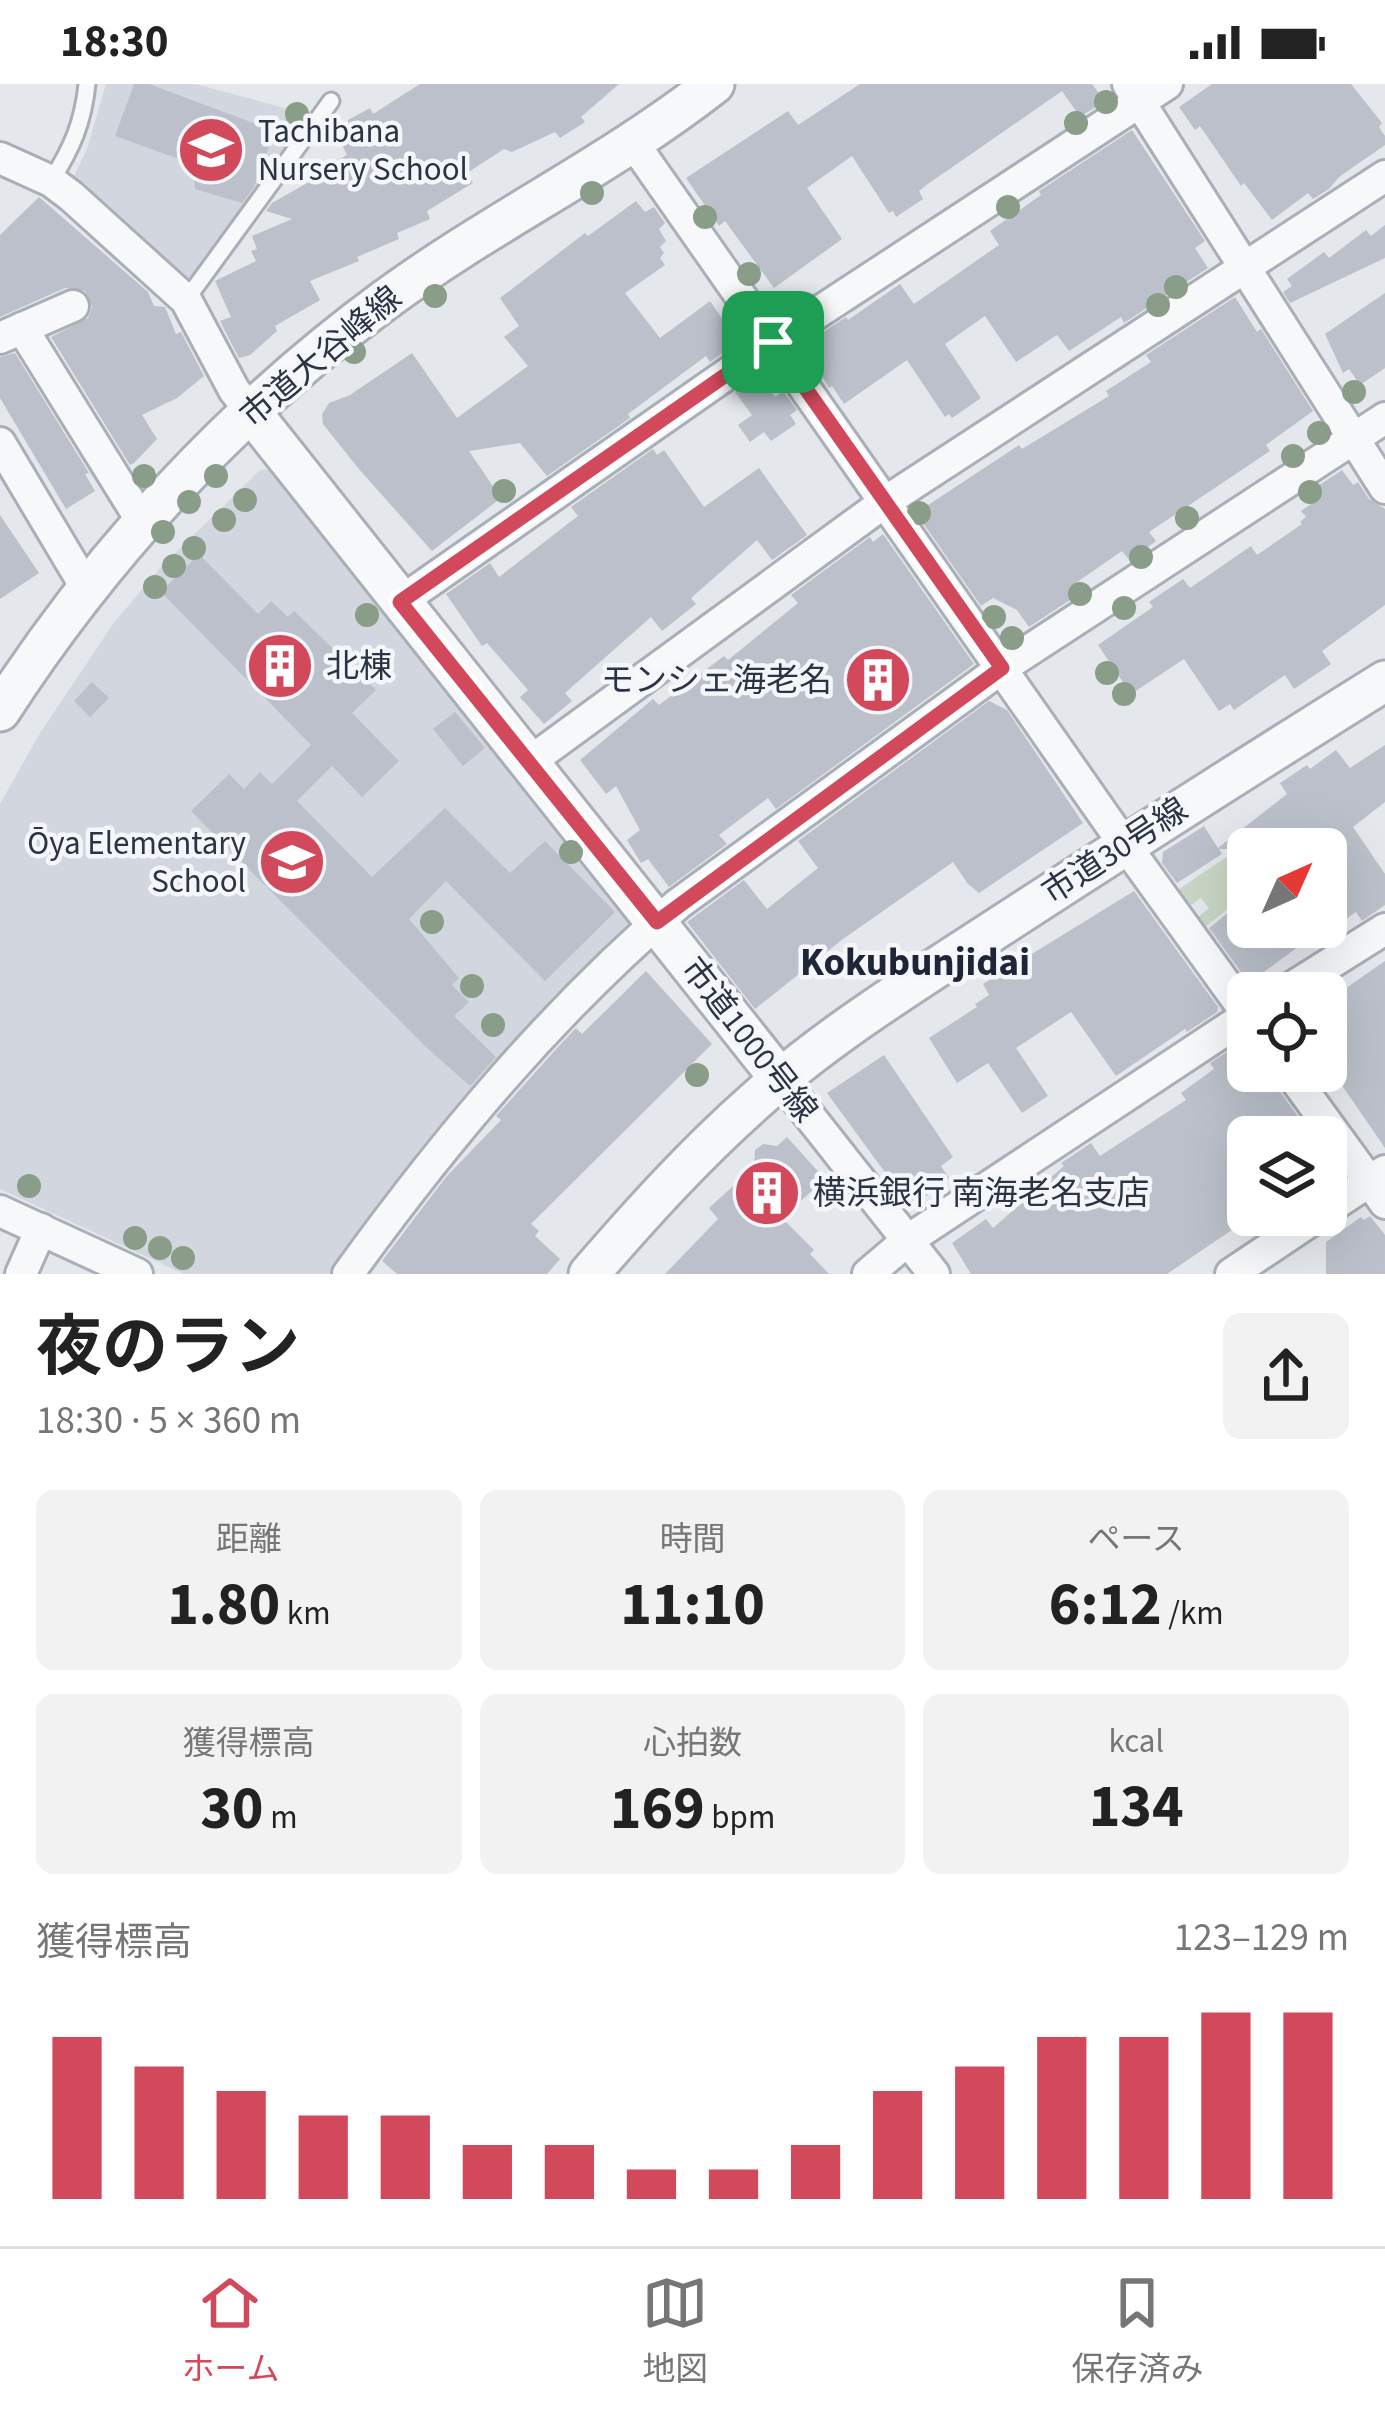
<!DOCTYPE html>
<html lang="ja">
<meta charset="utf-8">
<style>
:root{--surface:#fff;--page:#f2f2f2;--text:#222;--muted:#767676;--line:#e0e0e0;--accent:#d1495b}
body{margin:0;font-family:"Source Sans 3","Noto Sans JP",sans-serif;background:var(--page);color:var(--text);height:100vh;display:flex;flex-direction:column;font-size:45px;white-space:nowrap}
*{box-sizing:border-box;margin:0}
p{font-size:39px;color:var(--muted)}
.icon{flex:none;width:66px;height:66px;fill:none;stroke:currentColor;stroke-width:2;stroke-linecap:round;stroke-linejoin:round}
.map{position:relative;height:1190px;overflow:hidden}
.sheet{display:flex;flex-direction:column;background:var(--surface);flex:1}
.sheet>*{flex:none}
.needle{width:78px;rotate:45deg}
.controls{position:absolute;left:1227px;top:744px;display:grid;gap:24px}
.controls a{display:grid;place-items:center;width:120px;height:120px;border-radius:18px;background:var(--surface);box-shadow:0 12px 48px #0002;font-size:60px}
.pin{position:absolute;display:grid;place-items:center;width:102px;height:102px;color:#fff;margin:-51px;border-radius:24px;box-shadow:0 6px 18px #0006}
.round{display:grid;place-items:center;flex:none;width:126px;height:126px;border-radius:18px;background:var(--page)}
.headline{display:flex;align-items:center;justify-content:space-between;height:204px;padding:0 36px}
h1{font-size:66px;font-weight:700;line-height:90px}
.stats{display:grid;grid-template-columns:repeat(3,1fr);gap:18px;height:204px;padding:12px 36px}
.stats div{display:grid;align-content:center;border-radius:18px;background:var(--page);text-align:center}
.stats b{font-size:60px;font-weight:700}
.stats small{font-size:33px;font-weight:400}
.stats p{font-size:33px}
.chart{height:336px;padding:24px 36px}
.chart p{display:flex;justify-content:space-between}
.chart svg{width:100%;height:216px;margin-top:12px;stroke:var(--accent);stroke-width:6}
.status{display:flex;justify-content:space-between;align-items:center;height:84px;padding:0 60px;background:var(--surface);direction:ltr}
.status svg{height:33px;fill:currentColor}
.tabs{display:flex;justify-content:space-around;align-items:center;height:168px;border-top:3px solid var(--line);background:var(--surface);font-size:33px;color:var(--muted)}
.tabs a{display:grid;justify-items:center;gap:6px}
.tabs .on{color:var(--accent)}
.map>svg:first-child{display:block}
.built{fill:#d2d6de}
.green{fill:#c9d6c5}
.building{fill:#bbc0ca}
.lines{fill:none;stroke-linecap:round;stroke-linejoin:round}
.service-casing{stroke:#a9aeb7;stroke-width:21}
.minor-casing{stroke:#a9aeb7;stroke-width:36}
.tertiary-casing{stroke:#a9aeb7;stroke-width:45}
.service{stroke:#f7f8fa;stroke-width:15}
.minor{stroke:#f7f8fa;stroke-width:30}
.tertiary{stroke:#f7f8fa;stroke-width:39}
.tree{fill:#899d89}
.route-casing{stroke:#fff;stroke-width:24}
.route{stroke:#d1495b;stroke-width:15}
.labels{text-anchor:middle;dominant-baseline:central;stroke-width:9;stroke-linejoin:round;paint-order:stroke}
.poi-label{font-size:33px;fill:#2b3445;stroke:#f4f6f9;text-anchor:start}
.street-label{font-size:33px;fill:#2b3445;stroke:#f4f6f9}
.quarter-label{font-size:39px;font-weight:bold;fill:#1d2536;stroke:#f4f6f9}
</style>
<div class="status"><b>18:30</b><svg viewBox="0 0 49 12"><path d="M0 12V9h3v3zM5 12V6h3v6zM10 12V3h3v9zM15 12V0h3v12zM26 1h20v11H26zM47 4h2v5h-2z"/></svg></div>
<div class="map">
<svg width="1385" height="1190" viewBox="0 0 1385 1190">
<rect width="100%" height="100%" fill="#e4e7ec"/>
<g class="built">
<polygon points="106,0 195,0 292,26 294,53 190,197 73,94 87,65"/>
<polygon points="273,385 629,836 629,848 472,1005 329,1190 184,1190 0,1105 0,720 40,649 113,540 161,483 260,386"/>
</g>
<polygon class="green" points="1228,772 1248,800 1248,809 1205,843 1198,833 1209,824 1201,814 1191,821 1179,805"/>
<g class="building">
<polygon points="134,0 149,0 275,47 254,103 242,119 195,105 193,80 115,52"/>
<polygon points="420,0 619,0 581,33 585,38 560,54 555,48 512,68 504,65 467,89 473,99 427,127 430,135 397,149 399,155 357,173 359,177 310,197 320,216 275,242 277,247 250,271 239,274 220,237 231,233 215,197 256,177 251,167 257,165 252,152 292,135 266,127 272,119 330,86 327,81 347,71 337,50 349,42 348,36 370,24 373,30"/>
<polygon points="860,0 1092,0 1105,17 1080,33 1062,7 925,102 919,107 923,115 896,133 893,127 889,129 852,72 807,104 842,155 774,204 725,137 719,142 686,94 788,27 798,41"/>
<polygon points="1212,0 1351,0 1382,39 1379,43 1385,52 1385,61 1339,93 1329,105 1313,115 1308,109 1272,136 1244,99 1241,102 1200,42 1195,46 1179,23"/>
<polygon points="1132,46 1205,157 1195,164 1208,184 1124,239 1121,233 1069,267 1057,251 1016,278 985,232 945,260 981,314 952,334 949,330 945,333 907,276 844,320 832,302 829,304 804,261 846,233 848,236 900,200 914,220 999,161 990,147 1041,111 1039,107"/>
<polygon points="39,113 148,208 154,222 165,223 176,250 181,248 204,292 177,314 142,331 157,355 134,379 130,381 51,253 88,234 92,223 85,207 65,204 0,233 0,151"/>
<polygon points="636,117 645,128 654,123 665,139 659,145 666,157 660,163 664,169 660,174 665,181 625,209 660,254 710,217 738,258 710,278 706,272 628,330 630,334 547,392 520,359 469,367 501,414 432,467 358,384 323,340 322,330 329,319 350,311 412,269 457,334 528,282 504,253 519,242 500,214 585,149 588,152"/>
<polygon points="1385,141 1385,174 1290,219 1283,208 1292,202 1287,195 1324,168 1329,174 1366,146 1371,152"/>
<polygon points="1385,209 1385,284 1360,301 1349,285 1343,289 1325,250"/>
<polygon points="1235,213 1257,248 1261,245 1313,327 1266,361 1270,367 1149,448 1156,457 1130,477 1122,467 1070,503 1076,512 1029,543 1017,526 993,514 981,522 916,429 1019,361 1022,365 1109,312 1106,307 1151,278 1146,271"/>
<polygon points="15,269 89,389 85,390 95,407 66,425 0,314 0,273"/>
<polygon points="759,291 775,313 783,307 797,326 790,331 796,340 771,357 764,348 750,358 738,341 752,331 735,308"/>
<polygon points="653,365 657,371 664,366 704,423 759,384 807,451 772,476 757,456 691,514 696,520 662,547 651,533 565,609 572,617 544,640 520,613 528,606 487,559 482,562 446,510 490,479 499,493 578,432 571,423"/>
<polygon points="1342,386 1353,401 1358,398 1369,415 1385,425 1385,521 1322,567 1331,580 1294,605 1285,591 1234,626 1230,620 1219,627 1184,575 1131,610 1098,561 1153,523 1149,518 1183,495 1190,504 1251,462 1257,471 1302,440 1300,438 1306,433 1301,427 1321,413 1315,404"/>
<polygon points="0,431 39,489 0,515"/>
<polygon points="883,450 974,580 776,725 768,714 719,751 727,760 669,803 648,775 641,779 627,756 640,746 616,702 606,710 580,676 653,615 659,621 724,572 728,576 798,519 791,511 870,453 873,458"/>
<polygon points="199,470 258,530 271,517 288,533 294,527 376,606 352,629 399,677 362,713 332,682 297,717 372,793 445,724 510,789 545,757 615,828 545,897 446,797 409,835 459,894 452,901 469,918 454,932 496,973 470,1002 425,962 191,727 229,690 244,705 260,688 272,700 311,661 161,508"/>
<polygon points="92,598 109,614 90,633 74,617"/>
<polygon points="989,617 1007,626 1083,739 979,809 968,800 953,778 843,855 755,925 687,838 744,796 767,825 818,784 798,757"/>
<polygon points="455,628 485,664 463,682 433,645"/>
<polygon points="1385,661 1385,718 1353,743 1385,790 1385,821 1362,837 1356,828 1326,849 1326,765 1219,765 1222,770 1177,799 1162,779 1163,768 1204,742 1218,764 1287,710 1280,699 1307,681 1310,685 1336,666 1350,684"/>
<polygon points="1134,807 1218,923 1217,928 1187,948 1185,945 1116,992 1071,928 1016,964 1048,1012 1022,1029 988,979 957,999 929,954 977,923 975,920 989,911 983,900"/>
<polygon points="1248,813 1248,843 1325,843 1249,899 1209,844"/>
<polygon points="1385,877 1385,1064 1337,994 1325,1003 1313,987 1326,987 1326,918"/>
<polygon points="646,887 712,960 531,1140 539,1147 535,1152 560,1175 547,1190 397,1190 382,1177 446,1093 501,1036 496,1032 558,963 576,944 582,950"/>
<polygon points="1248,960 1248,987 1270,987 1273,998 1313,1053 1248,1053 1248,1135 1167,1190 971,1190 952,1159 986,1135 993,1144 1064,1082 1061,1079 1091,1059 1100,1072 1186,1016 1181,1009 1214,985 1210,979 1236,962 1239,967"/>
<polygon points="884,971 953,1073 941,1082 949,1094 911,1124 827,1009"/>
<polygon points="787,1053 825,1095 782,1134 814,1166 810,1170 829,1190 665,1190 718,1135 709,1124 754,1083 755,1066 763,1060 777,1062"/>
<polygon points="1370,1132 1385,1151 1385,1190 1326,1190 1326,1158 1361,1133 1364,1136"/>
</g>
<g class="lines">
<g class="service-casing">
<g id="service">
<path d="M51 97C72 64 83 39 87 0"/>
<polyline points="186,216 331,17"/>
</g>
</g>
<g class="minor-casing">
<g id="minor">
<polyline points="1128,0 1385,404"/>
<polyline points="634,60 1110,740 1248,931"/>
<polyline points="0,74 51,97 71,112 186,216 234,306 251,328"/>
<polyline points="22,244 143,439"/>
<polyline points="0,254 73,222"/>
<polyline points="0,359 87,505"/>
<polyline points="400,518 773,258 1167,0"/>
<polyline points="528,679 885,418 1385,92"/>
<polyline points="1283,909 1385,845"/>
<polyline points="1289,987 1385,1119"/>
<polyline points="781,996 934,1190"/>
<polyline points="1326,1126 1385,1087"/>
<polyline points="0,1127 137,1190"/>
<polyline points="21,1190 41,1145"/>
<path d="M348 1190C445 1056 552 928 678 820L1002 584 1385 334"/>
<polyline points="868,1190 908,1156 1248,931"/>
<polyline points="1231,1190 1319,1131"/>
</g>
</g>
<g class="tertiary-casing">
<g id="tertiary">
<polyline points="251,328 781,996"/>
<path d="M0 627C102 469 234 327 385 216 491 138 609 82 714 0"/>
<path d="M589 1190C641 1130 694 1071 754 1018 828 951 915 898 999 843 1127 760 1255 678 1385 597"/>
</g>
</g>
<use href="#service" class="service"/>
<use href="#minor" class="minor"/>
<use href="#tertiary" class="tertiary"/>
</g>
<g class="tree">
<circle cx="1106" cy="18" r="12"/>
<circle cx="297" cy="30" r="12"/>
<circle cx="1076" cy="39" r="12"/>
<circle cx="592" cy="109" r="12"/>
<circle cx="1008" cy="123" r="12"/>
<circle cx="705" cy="133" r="12"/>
<circle cx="749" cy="190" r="12"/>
<circle cx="1176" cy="203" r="12"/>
<circle cx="435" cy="212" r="12"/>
<circle cx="1158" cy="221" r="12"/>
<circle cx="354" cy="268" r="12"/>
<circle cx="1354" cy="308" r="12"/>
<circle cx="1319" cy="349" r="12"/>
<circle cx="1293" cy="372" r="12"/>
<circle cx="144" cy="392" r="12"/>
<circle cx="216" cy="392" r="12"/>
<circle cx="504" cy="407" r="12"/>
<circle cx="1310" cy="408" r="12"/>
<circle cx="245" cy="416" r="12"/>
<circle cx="189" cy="418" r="12"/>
<circle cx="919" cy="429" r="12"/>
<circle cx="1187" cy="434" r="12"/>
<circle cx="224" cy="436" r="12"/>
<circle cx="163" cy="448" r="12"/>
<circle cx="194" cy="464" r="12"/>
<circle cx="1141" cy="473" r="12"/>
<circle cx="174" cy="482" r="12"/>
<circle cx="155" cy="503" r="12"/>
<circle cx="1080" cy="510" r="12"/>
<circle cx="1124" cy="524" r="12"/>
<circle cx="367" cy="531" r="12"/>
<circle cx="994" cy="533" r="12"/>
<circle cx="1012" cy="554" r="12"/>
<circle cx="1107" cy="589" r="12"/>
<circle cx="1124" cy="610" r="12"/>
<circle cx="571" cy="768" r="12"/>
<circle cx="432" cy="838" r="12"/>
<circle cx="472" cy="902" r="12"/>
<circle cx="493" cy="941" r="12"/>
<circle cx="697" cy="991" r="12"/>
<circle cx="29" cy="1102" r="12"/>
<circle cx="135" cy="1154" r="12"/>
<circle cx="160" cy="1164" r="12"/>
<circle cx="183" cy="1174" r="12"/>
</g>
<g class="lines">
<g class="route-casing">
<polygon id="route" points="773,258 1002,584 657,838 400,518"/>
</g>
<use href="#route" class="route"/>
</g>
<defs>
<g id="school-disc" transform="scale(3.45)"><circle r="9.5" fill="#d1495b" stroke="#f4f6f9"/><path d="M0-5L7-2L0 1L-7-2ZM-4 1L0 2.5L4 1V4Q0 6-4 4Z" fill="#fff"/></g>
<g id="building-disc" transform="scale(3.45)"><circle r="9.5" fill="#d1495b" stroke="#f4f6f9"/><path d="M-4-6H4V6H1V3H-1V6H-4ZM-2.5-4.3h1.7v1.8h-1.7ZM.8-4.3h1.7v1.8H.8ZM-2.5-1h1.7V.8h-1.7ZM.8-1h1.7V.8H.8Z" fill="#fff"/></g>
</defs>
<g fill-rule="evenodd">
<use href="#school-disc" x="211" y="66"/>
<use href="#building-disc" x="280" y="582"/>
<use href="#building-disc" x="878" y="596"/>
<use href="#school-disc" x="292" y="778"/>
<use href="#building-disc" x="767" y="1109"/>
</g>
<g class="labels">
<g class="poi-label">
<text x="258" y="47">Tachibana<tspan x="258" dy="38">Nursery School</tspan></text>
<text x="326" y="582">北棟</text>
<text x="832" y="596" text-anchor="end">モンシェ海老名</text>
<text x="246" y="759" text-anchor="end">Ōya Elementary<tspan x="246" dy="38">School</tspan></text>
<text x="813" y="1109">横浜銀行 南海老名支店</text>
</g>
<g class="street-label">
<text transform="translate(321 273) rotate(-40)">市道大谷峰線</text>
<text transform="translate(1115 767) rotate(-33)">市道30号線</text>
<text transform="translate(749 956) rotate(52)">市道1000号線</text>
</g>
<g class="quarter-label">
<text x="915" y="879">Kokubunjidai</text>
</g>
</g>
</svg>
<div class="controls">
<a><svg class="needle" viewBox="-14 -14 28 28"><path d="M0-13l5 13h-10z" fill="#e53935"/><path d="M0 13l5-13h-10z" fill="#767676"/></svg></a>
<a><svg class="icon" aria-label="locate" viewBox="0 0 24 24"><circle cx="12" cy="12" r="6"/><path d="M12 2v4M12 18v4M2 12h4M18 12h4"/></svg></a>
<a><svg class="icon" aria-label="layers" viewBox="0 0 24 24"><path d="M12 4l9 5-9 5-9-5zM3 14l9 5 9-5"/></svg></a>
</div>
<div class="pin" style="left:773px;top:258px;background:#1e9e55"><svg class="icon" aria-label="arrive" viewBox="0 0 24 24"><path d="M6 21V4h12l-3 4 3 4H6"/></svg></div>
</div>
<section class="sheet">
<div class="headline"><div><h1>夜のラン</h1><p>18:30 · 5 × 360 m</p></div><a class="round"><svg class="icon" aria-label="share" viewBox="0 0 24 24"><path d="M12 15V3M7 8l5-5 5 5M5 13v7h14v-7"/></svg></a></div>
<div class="stats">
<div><p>距離</p><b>1.80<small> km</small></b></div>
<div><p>時間</p><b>11:10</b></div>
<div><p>ペース</p><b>6:12<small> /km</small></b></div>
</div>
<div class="stats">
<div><p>獲得標高</p><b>30<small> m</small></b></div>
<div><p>心拍数</p><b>169<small> bpm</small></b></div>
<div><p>kcal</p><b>134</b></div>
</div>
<div class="chart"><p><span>獲得標高</span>123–129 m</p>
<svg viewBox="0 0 160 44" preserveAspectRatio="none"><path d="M5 44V11M15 44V17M25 44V22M35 44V27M45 44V27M55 44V33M65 44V33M75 44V38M85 44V38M95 44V33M105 44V22M115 44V17M125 44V11M135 44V11M145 44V6M155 44V6"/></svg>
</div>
</section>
<nav class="tabs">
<a class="on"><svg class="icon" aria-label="home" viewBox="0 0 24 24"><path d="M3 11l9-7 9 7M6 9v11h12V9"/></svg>ホーム</a>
<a><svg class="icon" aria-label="map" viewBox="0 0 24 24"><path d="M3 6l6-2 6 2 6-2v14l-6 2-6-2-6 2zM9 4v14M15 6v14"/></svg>地図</a>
<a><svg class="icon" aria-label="saved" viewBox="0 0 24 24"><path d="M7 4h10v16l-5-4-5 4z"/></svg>保存済み</a>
</nav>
